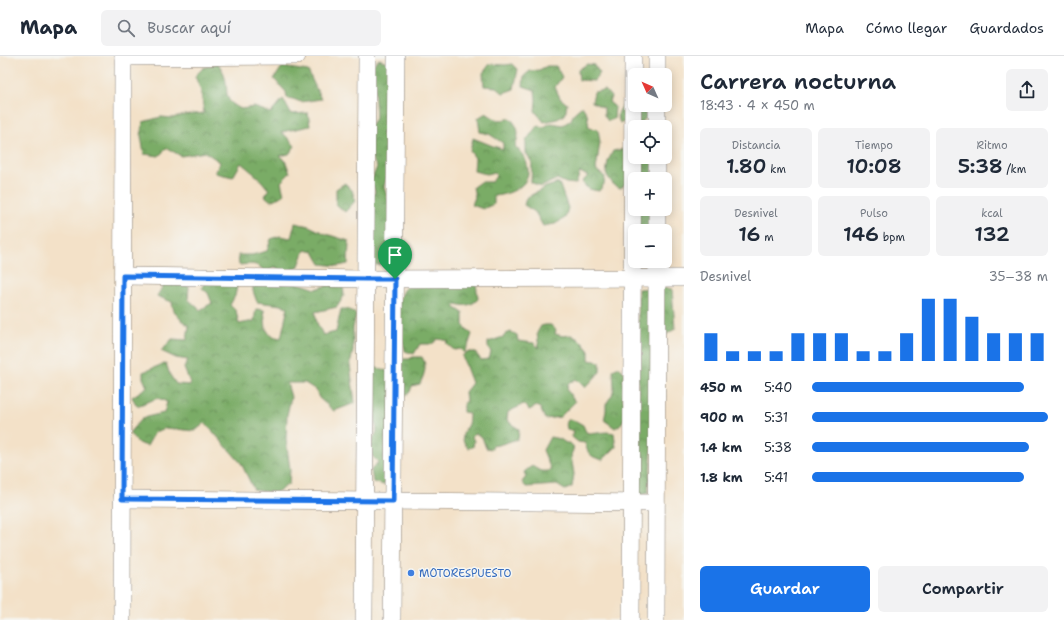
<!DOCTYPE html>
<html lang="es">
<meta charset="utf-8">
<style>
:root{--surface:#fff;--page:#f2f2f3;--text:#1f2937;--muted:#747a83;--line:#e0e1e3;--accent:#1a73e8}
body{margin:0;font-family:"Shantell Sans",sans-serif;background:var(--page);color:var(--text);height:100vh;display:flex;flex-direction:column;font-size:15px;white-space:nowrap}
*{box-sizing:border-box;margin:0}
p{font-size:13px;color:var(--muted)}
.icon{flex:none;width:22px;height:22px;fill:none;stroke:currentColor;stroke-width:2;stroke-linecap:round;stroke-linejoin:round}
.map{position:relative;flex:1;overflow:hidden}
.sheet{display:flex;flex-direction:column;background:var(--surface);width:380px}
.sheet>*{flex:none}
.needle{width:26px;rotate:315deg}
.buttons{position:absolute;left:628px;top:12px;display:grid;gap:8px}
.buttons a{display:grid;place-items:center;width:44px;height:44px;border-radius:6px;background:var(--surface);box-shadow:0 2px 10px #0003;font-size:20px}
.pin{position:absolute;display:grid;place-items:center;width:34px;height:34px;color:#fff;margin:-41px -17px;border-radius:50% 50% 50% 0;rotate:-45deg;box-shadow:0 0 4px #0007}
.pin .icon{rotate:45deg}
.round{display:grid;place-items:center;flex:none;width:42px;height:42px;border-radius:6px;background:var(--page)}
.headline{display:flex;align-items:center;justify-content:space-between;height:68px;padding:0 16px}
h1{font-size:22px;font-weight:600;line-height:30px}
.figures{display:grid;grid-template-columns:repeat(3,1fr);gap:6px;height:68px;padding:4px 16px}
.figures div{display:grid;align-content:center;border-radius:6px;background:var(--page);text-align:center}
.figures b{font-size:20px;font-weight:600}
.figures small{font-size:11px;font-weight:400}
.figures p{font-size:11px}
.chart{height:112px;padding:8px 16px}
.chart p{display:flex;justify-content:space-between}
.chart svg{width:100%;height:72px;margin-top:4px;stroke:var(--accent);stroke-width:6}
.action{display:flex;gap:8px;margin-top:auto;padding:8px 16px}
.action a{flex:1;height:46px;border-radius:6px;background:var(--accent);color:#fff;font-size:16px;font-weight:600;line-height:46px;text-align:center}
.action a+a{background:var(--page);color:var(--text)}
ul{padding:0 16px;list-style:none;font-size:13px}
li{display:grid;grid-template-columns:64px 48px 1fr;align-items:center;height:30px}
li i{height:10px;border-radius:5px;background:var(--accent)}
header{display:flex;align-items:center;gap:24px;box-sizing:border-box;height:56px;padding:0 20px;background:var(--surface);border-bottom:1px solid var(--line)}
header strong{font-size:19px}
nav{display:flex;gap:22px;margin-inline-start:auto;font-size:14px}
.search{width:280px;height:36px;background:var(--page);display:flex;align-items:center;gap:10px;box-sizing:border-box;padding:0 14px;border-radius:6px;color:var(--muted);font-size:15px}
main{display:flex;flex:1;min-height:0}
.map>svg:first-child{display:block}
.forest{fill:url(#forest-crowns);stroke:#4b6441}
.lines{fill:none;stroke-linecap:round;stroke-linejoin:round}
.street-casing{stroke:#887e72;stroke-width:18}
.street{stroke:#fff;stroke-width:17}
.route-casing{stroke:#fff;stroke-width:8}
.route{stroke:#1a73e8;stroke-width:5}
.shop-dot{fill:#3f7fe0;stroke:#f6f6f2;stroke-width:1.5}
.labels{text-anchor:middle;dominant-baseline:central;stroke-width:3;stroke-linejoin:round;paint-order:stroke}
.shop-label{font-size:11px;fill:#366cbe;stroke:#f6f6f2;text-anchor:start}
</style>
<header>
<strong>Mapa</strong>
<div class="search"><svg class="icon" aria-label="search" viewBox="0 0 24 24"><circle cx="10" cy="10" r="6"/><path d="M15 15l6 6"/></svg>Buscar aquí</div>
<nav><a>Mapa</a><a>Cómo llegar</a><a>Guardados</a></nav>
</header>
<main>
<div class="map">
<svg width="684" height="564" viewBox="0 0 684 564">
<defs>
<pattern id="forest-crowns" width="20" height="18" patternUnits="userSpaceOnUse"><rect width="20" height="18" fill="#7aac66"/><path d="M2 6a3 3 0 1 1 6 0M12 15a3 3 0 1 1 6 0" fill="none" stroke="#638b53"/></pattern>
</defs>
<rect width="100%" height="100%" fill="#f6f6f2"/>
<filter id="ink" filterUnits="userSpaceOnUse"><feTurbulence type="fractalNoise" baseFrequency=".025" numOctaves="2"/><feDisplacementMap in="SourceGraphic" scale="8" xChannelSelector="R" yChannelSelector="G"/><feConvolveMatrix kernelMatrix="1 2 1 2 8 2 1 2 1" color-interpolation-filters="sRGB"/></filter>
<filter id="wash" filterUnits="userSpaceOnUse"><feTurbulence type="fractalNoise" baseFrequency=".012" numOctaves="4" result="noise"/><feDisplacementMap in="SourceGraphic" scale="16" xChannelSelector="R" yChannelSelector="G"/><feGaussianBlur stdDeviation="0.9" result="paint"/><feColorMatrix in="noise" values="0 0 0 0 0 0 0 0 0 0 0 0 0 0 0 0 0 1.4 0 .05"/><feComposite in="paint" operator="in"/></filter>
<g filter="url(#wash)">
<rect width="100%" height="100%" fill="#f3e1c8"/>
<g class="forest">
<polygon points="379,3 390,7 387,34 388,65 382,79 388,96 387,120 384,131 389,147 392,191 383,208 374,209 367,198 368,147 375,136 371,125 377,111 370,99 367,74 376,61 374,32 370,11"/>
<path d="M218 7C220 11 224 16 225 21 229 39 222 43 241 53L254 51 271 57 283 43 291 58 308 57 310 70 281 76 286 80 295 90 289 98 279 100 285 104 290 117 281 126 284 139 271 145 265 140 269 134 258 121 241 107 233 121 215 117 220 106 205 96 181 100 167 92 159 100 144 98 141 80 143 66 161 61 172 62 185 59 204 57 201 35 195 20 203 12Z"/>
<polygon points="490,8 505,9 513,8 518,13 514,33 503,37 496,31 484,30 483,17"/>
<polygon points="587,8 594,9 600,17 594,25 579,24 578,14"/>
<polygon points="547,10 556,10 562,21 555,31 560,42 567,48 565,59 557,63 544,66 535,55 536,44 535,34 523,30 524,20 530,15 539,14"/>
<polygon points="282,11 308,15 321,43 301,46 293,43 287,42 286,36 274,23"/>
<polygon points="605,34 611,41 609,46 615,51 614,63 608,65 604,59 604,52 592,46 594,36"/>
<polygon points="625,46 635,49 643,49 647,61 640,68 634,65 620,67 617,60"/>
<polygon points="582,50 587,58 589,72 598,73 600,86 596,114 605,121 604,128 599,135 588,133 582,126 588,120 580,116 576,128 566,127 557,123 541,131 531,126 532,107 526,97 526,85 537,70 544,71 551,67 563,69 571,64 574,57"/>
<path d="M486 57C495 63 499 66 510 62 519 71 520 78 515 90 519 94 524 100 526 105 535 128 513 138 494 140V148L483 153 472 149 475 141 473 131 480 126H492L496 120 495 116 486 118 474 115 475 102 470 95 473 82 493 90 503 93V87L489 78 480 76 478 62Z"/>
<polygon points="635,91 635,101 656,101 657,109 650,121 650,123 635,123 635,153 654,153 653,175 635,175 635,194 631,179 634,163 632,138 634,96"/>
<polygon points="623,93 626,98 629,125 620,132 613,128 606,118 608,105 613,95"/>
<polygon points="345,127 352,134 355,145 345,156 336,148 336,133"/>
<polygon points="559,127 568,152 565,162 555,168 543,170 535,156 524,149 526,142 546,131"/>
<path d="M295 167 309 170 326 178 349 185 348 208 338 210 321 208 314 196 305 194 298 212 285 217 275 211 266 217C257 206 252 208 239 209L238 199H252L267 195 271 183 280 180 291 182Z"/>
<path d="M238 225 235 240 230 249 236 255 239 268 254 265 256 253 264 254 266 273 271 280 281 282 288 251 281 249 257 246 253 235V228L298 227 316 233 325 230 343 227 344 240 337 251 315 256 317 267 323 279 336 276 341 253H348L356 258 353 272V295L350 309 355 347 334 355 319 342 316 334 305 327H287L291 341 287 359 286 383 290 414 289 428 275 437 254 434 241 407 205 367 195 375 166 372 155 376 147 390 138 387 129 377 142 362 164 357 167 346 158 342 137 350 132 341 147 331 143 322V316L166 307 170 319 176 328 191 329 184 312 188 304 176 302 161 295 172 283 187 284 189 270C180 263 173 258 172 246L157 240 165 227 189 230 188 243 200 254 212 247 208 237 202 232 204 227Z"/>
<path d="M409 227H440L444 231 476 227 478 243C473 249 464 251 457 248L454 251 463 257V269L472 278 468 290 464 297 460 293 454 294 446 287 449 285 438 283 432 288H420L414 298 405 295C402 278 394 261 399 244 400 238 406 232 409 227Z"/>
<polygon points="661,232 672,233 675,273 662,281 648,437 640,440 635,434 634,402 640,393 638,379 638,233"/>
<path d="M545 269H551L556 274 555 278 563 280 571 279 580 284 589 295V304L600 306V316L585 332 576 323 568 328 567 334 575 346 560 361 545 363 540 352 537 350 529 354 523 348C518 352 513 353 508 356L507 363 511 368 519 373 518 383C509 385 502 389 492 390V393L486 392 482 381 475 377 472 381 474 385 473 391 468 392C459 381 463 378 468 368 469 365 469 361 469 357L463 356V350L466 344 465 336 472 327 462 300 467 296H475L481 304 489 303 491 296 488 291V286L503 281 506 278 511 276 517 279 518 285 534 287 539 292 537 277 541 270Z"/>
<path d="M413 301H422C428 311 424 318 420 328L412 330 410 336 401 344 395 307 403 303H409Z"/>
<polygon points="373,311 391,316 390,417 384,429 373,426 371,414 378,406 366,394 377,376 375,363 367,350"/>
<path d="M619 311 625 317 622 324 625 331 622 341C623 344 626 348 626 351 629 359 622 369 615 372L604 364 606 355V348L612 339 614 332 613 314Z"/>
<path d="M569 363 576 365 583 369 586 376C595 380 603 374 614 377L616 391 603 404C591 401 588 399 585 387L578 386 572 381 573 375 567 373 566 367Z"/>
<path d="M550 381 560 383 566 387H570L574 391 571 400 574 418 572 431 565 434 557 429 526 431 522 426 526 421 524 416 532 410C538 414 543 417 551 414L543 394Z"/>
</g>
</g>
<g filter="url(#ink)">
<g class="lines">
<g class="street-casing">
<g id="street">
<polyline points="123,1 297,0"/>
<polyline points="657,19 657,0"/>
<polyline points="657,71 657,49"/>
<polyline points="657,123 657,101"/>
<polyline points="657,175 657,153"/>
<polyline points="123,220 366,223 684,222"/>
<polyline points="122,443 656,447"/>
<polyline points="122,564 123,0"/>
<polyline points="364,564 367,0"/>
<polyline points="392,564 396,0"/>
<polyline points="631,564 633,0"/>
<polyline points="656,564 657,205"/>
</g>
</g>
<use href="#street" class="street"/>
</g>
</g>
<g class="lines" filter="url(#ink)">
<g class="route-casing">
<polygon id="route" points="123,220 366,223 395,223 393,445 122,443"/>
</g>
<use href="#route" class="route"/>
</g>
<circle class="shop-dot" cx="411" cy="517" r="4"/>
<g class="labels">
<g class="shop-label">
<text x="419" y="517">MOTORESPUESTO</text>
</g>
</g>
</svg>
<div class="buttons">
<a><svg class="needle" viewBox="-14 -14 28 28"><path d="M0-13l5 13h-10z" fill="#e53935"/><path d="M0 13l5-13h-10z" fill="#747a83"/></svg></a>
<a><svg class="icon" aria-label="locate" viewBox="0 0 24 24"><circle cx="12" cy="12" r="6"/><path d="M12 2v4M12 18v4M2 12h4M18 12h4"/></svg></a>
<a>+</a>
<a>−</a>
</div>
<div class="pin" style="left:395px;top:223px;background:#1e9e55"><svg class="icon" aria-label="arrive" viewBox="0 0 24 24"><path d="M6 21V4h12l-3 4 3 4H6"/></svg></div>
</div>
<section class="sheet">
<div class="headline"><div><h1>Carrera nocturna</h1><p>18:43 · 4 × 450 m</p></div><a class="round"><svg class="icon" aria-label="share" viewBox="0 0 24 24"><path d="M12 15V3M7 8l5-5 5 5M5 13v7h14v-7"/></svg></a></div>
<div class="figures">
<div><p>Distancia</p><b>1.80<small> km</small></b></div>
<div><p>Tiempo</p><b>10:08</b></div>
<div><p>Ritmo</p><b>5:38<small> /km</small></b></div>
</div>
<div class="figures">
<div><p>Desnivel</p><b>16<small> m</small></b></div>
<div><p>Pulso</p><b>146<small> bpm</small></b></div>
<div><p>kcal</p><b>132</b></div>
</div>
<div class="chart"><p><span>Desnivel</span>35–38 m</p>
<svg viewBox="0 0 160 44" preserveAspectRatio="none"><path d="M5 44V27M15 44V38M25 44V38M35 44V38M45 44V27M55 44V27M65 44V27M75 44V38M85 44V38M95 44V27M105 44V6M115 44V6M125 44V17M135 44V27M145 44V27M155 44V27"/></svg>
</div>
<ul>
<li><b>450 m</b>5:40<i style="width:90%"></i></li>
<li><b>900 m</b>5:31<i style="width:100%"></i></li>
<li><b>1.4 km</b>5:38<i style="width:92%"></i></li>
<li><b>1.8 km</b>5:41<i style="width:90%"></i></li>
</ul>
<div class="action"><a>Guardar</a><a>Compartir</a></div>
</section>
</main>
